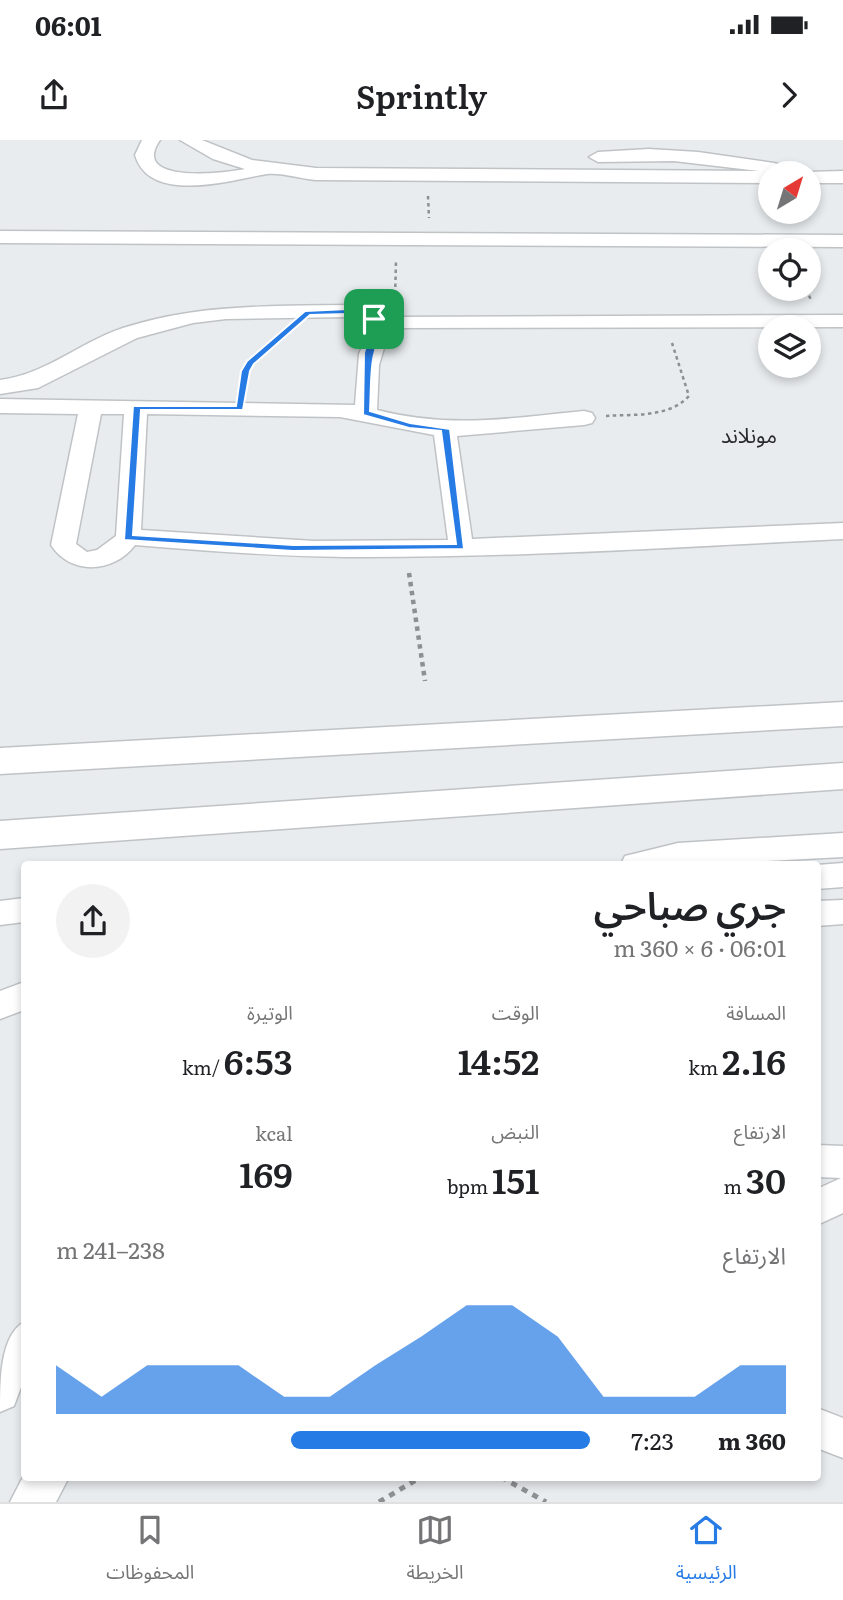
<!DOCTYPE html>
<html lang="ar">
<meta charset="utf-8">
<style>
:root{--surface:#fff;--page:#f2f2f2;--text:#202124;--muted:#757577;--line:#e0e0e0;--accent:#267be5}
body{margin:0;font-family:Literata,"Noto Sans Arabic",serif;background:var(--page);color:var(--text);direction:rtl;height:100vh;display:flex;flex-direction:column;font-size:26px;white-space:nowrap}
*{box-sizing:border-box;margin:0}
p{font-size:23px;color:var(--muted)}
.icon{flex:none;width:38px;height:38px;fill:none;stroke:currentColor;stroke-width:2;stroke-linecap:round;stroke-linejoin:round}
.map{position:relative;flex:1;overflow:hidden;direction:ltr}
.panel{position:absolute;left:21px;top:721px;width:800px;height:620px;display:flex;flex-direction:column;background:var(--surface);border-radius:7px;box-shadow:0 4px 10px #0003;direction:rtl}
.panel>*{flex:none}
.needle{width:46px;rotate:38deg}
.fabs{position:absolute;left:758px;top:21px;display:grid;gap:14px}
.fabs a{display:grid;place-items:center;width:63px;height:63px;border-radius:50%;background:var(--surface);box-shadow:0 4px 10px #0003;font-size:35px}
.pin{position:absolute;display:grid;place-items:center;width:60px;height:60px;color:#fff;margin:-30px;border-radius:14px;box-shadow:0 4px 10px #0006}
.round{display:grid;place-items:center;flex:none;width:74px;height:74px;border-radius:37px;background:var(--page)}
.head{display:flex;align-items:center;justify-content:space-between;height:119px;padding:0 35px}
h1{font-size:38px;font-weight:600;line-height:52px}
.metrics{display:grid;grid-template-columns:repeat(3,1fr);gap:10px;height:119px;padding:7px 35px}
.metrics div{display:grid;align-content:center}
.metrics b{font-size:35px;font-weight:600}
.metrics small{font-size:19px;font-weight:400}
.metrics p{font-size:19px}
.chart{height:196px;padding:14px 35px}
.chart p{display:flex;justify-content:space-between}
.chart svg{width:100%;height:126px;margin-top:7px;fill:var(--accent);opacity:.7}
ul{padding:0 35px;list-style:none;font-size:23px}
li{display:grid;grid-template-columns:112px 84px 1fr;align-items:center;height:52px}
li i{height:18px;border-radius:9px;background:var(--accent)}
.status{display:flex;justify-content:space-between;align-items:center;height:49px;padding:0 35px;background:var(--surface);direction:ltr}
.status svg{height:19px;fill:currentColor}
header{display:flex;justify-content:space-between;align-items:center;height:91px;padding:0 35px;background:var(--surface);font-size:32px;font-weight:600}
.menu{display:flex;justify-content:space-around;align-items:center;height:98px;border-top:2px solid var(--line);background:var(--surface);font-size:19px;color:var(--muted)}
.menu a{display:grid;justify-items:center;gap:4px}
.menu .on{color:var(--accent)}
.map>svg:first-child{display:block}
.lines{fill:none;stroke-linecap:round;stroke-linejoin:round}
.minor-casing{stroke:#c0c3c6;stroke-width:3}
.tertiary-casing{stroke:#c0c3c6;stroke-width:3}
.path-far2{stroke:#8d9091;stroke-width:2.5;stroke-dasharray:3.5 3.5;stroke-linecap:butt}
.path-far1{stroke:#8d9091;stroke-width:4.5;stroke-dasharray:4.5 4.5;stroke-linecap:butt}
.path{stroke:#8d9091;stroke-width:5;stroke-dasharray:6 6;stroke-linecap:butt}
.minor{fill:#fff;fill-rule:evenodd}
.tertiary{fill:#fff;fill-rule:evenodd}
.route{fill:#267be5;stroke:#fff;stroke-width:2;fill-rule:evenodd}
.labels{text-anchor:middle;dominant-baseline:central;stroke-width:7;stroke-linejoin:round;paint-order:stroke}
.far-quarter-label{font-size:21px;fill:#28292a;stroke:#e8ecee}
</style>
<div class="status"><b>06:01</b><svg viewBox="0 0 49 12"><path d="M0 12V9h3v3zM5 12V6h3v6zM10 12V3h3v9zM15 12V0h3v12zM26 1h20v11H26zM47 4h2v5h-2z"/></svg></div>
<header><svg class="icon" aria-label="forward" viewBox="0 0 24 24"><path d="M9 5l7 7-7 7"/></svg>Sprintly<svg class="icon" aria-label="share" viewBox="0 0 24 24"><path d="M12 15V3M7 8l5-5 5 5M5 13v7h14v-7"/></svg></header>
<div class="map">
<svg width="843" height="1362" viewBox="0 0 843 1362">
<rect width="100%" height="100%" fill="#e8ecee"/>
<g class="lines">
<g class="minor-casing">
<g id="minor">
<path d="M142 0H160C129 45 226 33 245 29L213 19 180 0H202L252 20 316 28 759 31 674 21 598 22 589 17 598 12 649 9 698 12 774 23 807 32 843 31V43H808V33H770V43L316 40C303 39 279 32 267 34 234 39 150 66 135 15Z"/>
<polygon points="0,91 843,95 843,107 0,103"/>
<path d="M348 165 394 177 843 175V187L390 188 379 225 377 270C452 289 509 278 584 271L592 273 595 278 592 283 584 285 457 296 472 399 843 383V399C678 407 512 418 346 417 275 416 205 411 135 405 113 434 70 435 51 405L78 274 0 273V259L355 265 359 214 372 184 348 177 226 179 193 183 137 198 38 248 0 254V240C47 234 80 202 123 188 197 164 272 166 348 165ZM101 274H124L116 396 97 410 87 412 76 404ZM147 274 340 277 434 295 448 400 314 401 141 390Z"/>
<polygon points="843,693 843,717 713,724 621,724 625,716 678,703"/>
<polygon points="843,723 843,747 817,749 817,725"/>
<polygon points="24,758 24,782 0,785 0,761"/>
<polygon points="843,760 843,784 817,786 817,761"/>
<polygon points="24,842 24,870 0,879 0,851"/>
<polygon points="817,1005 843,1006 843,1073 817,1085 817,1049 841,1038 817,1037"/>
<path d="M24 1182V1239L14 1266 0 1272C0 1240 0 1196 24 1182Z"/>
<polygon points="817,1268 843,1278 843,1318 817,1308"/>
<polygon points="24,1335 24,1337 69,1337 56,1362 10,1362"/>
</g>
</g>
<g class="tertiary-casing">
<g id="tertiary">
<polygon points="843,562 843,586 0,634 0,608"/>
<polygon points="843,623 843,649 0,709 0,681"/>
</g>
</g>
<g class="path-far2">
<polyline points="428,56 429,78"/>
<polyline points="807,149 811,161"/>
<polyline points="395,161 396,120"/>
<polyline points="243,249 251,225 280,195"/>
<path d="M606 276C633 274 669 278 689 256L672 203"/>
</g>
<polyline class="path-far1" points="409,433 425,541"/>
<g class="path">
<polyline points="501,1337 546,1362"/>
<polyline points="379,1362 421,1337"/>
</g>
<use href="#minor" class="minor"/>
<use href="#tertiary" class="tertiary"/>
</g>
<path class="route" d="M348 169 388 181C368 214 372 234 370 271L410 283 450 289 464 409 293 411 124 400 133 266H236L241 231 247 221 305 171ZM348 174 379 183 367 202 364 213 363 275 409 288 441 291 456 404 293 405 133 395 141 270H243L250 231 254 224 310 175Z"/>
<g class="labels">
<g class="far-quarter-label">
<text x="749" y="293">مونلاند</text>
</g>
</g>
</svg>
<div class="fabs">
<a><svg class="needle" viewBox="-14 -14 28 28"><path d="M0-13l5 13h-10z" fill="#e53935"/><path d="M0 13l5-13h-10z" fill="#757577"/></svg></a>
<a><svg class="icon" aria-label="locate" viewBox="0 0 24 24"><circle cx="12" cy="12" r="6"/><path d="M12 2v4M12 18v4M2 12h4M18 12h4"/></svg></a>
<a><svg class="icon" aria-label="layers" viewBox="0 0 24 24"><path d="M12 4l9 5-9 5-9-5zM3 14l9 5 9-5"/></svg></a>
</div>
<div class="pin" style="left:374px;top:179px;background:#1e9e55"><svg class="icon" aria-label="arrive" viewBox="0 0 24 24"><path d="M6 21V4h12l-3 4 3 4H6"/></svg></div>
<section class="panel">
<div class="head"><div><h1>جري صباحي</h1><p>06:01 · 6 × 360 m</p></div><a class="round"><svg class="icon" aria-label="share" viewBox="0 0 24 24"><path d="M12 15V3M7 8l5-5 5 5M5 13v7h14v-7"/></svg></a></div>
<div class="metrics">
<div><p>المسافة</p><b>2.16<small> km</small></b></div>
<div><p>الوقت</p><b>14:52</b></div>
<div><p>الوتيرة</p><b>6:53<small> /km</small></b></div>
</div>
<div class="metrics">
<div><p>الارتفاع</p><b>30<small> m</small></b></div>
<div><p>النبض</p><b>151<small> bpm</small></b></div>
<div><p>kcal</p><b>169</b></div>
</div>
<div class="chart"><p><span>الارتفاع</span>238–241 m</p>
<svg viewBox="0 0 160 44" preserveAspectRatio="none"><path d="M0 44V27L10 38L20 27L30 27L40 27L50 38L60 38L70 27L80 17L90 6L100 6L110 17L120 38L130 38L140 38L150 27L160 27V44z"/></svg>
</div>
<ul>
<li><b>360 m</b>7:23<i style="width:56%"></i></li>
</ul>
</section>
</div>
<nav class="menu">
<a class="on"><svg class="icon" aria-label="home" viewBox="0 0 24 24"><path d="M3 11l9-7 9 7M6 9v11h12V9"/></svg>الرئيسية</a>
<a><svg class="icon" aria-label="map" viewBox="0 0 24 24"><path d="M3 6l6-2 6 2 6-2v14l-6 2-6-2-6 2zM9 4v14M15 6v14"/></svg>الخريطة</a>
<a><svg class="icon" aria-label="saved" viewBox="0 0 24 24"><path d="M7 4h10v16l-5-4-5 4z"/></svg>المحفوظات</a>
</nav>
